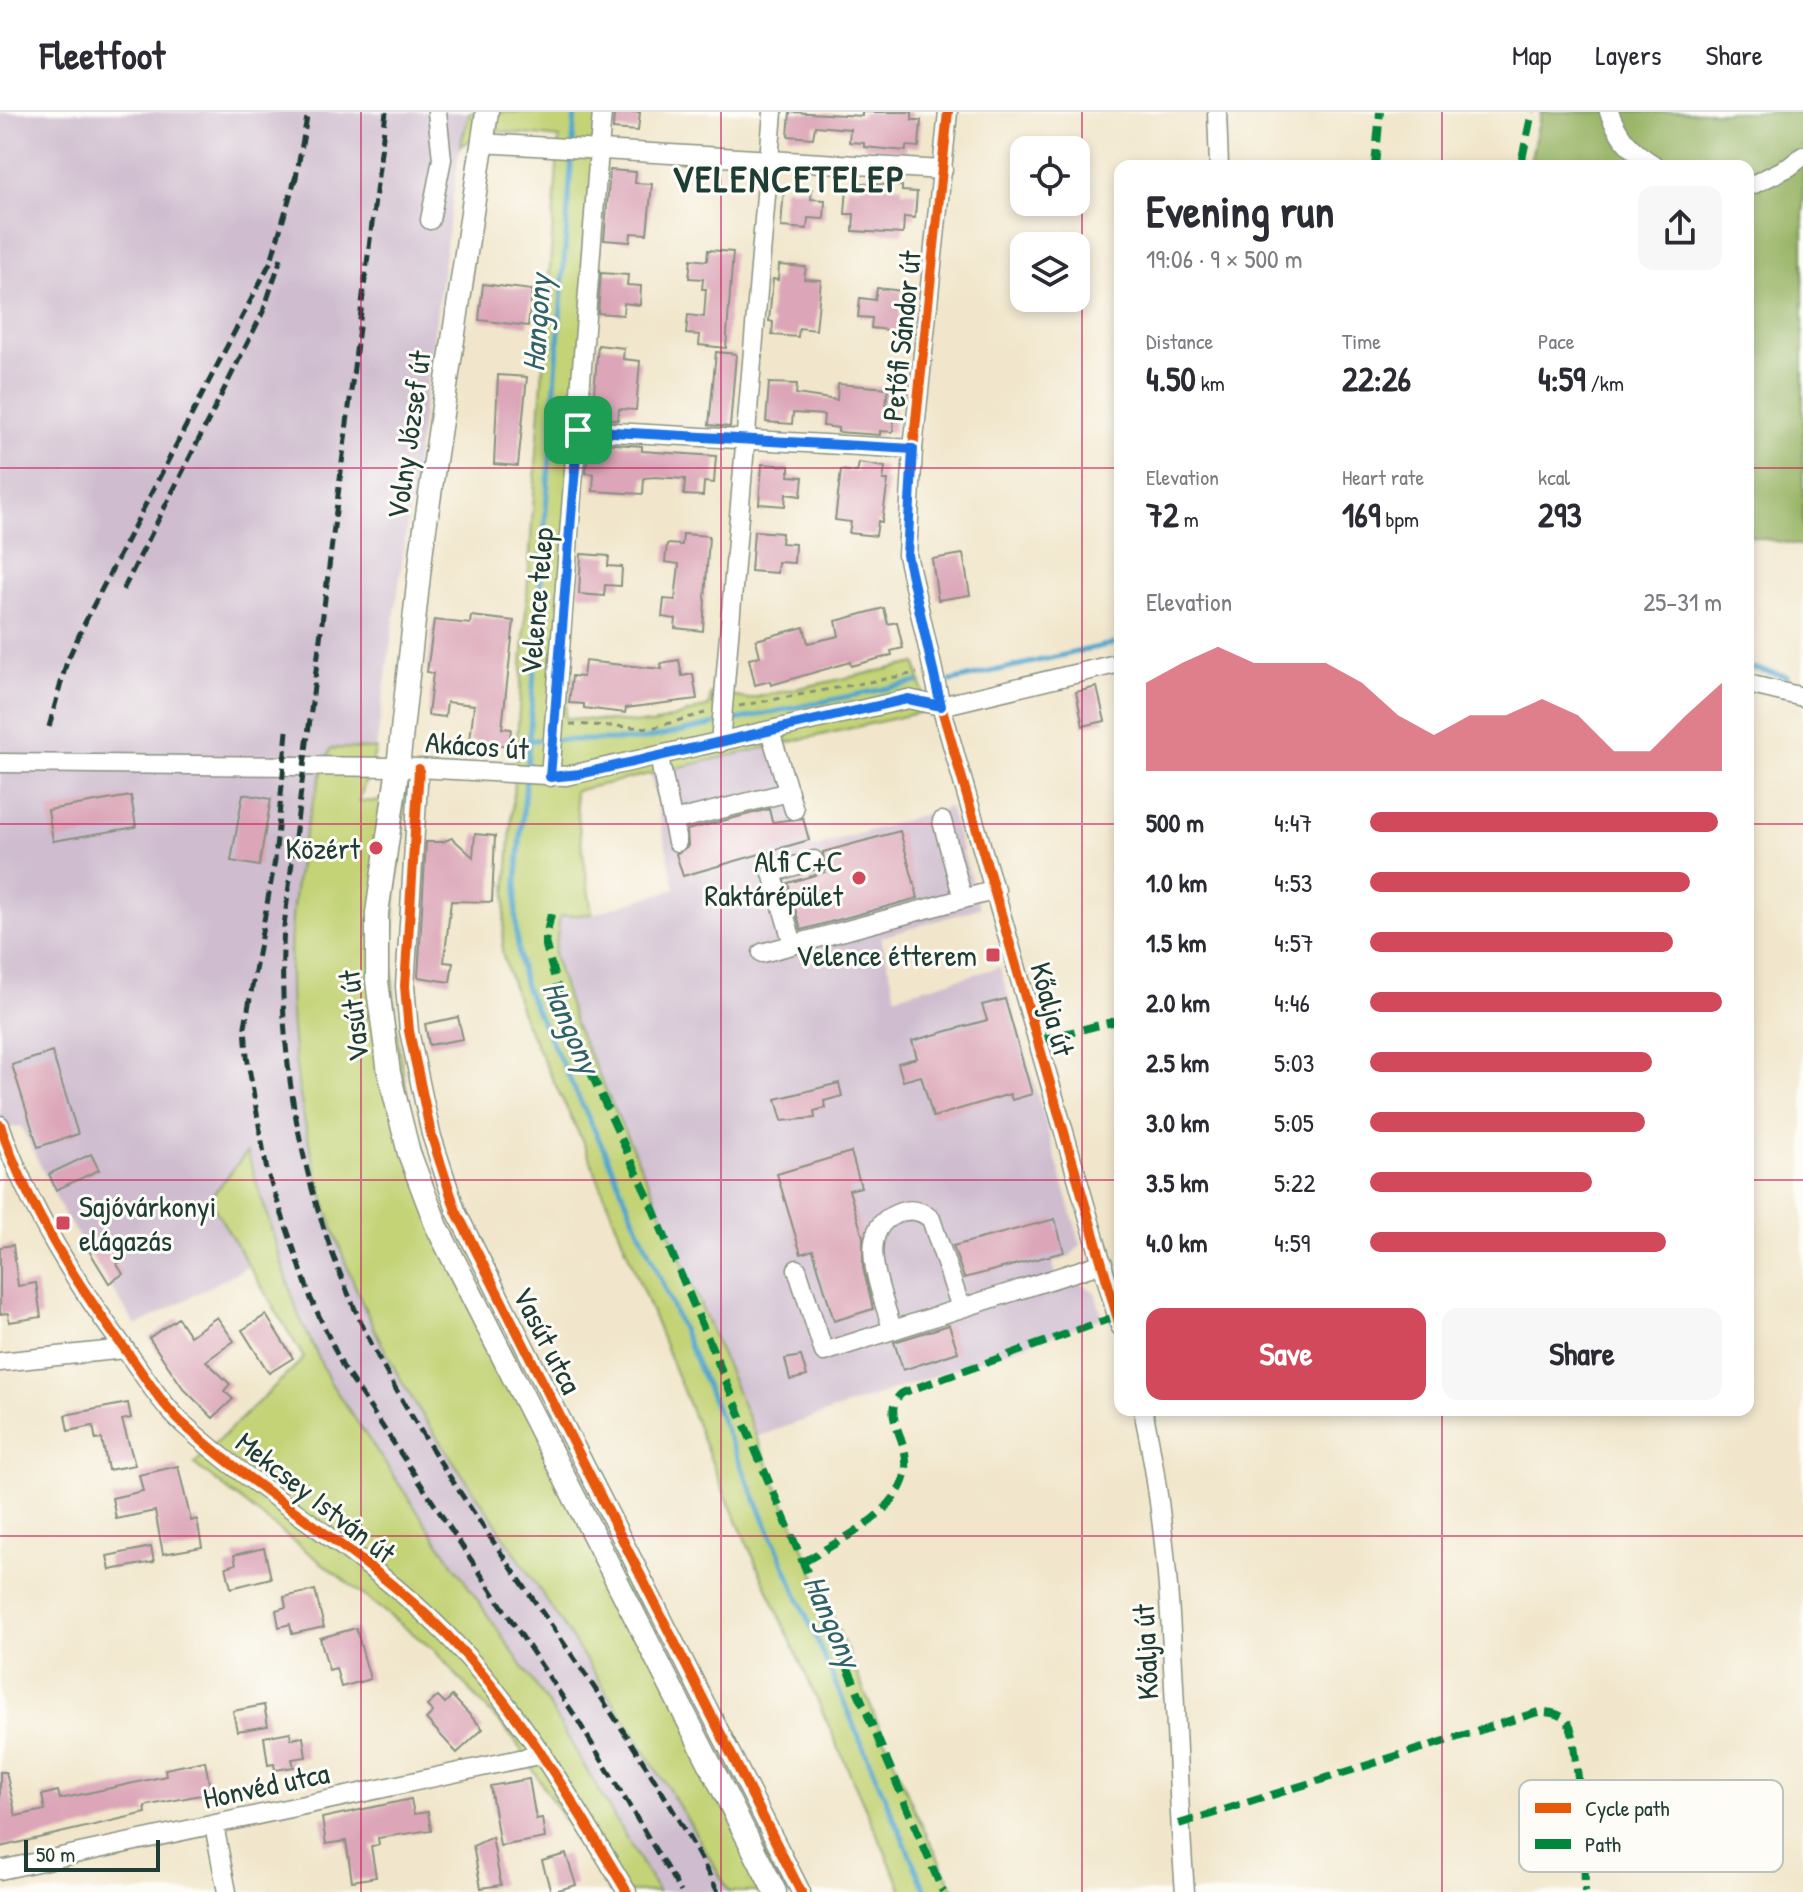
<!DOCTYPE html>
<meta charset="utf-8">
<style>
:root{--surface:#fff;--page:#f7f7f7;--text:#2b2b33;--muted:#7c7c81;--line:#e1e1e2;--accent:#d1495b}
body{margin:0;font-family:"Patrick Hand",sans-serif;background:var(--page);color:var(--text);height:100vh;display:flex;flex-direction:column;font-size:30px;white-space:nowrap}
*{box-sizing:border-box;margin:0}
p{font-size:26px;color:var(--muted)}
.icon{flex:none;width:44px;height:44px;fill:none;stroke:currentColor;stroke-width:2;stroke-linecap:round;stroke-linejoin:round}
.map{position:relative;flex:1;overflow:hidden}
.details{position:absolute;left:1114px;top:48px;width:640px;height:1256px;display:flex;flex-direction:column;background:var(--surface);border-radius:16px;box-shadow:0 4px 12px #0003}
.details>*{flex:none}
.buttons{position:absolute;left:1010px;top:24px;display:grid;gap:16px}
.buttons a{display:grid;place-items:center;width:80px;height:80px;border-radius:16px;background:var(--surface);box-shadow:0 4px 12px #0003;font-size:40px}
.scale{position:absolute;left:24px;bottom:20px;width:136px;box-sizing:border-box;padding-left:8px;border:4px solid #1f3d34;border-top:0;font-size:22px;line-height:28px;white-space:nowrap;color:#1f3d34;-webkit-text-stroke:6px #fdfcf7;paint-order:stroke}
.pin{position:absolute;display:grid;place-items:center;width:68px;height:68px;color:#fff;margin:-34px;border-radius:16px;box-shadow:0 4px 12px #0006}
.round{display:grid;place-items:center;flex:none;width:84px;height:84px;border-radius:16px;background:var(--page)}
.overview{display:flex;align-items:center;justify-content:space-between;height:136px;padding:0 32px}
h1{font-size:44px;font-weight:800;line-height:60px}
.stats{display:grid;grid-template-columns:repeat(3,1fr);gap:12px;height:136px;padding:8px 32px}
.stats div{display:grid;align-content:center}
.stats b{font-size:34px;font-weight:800}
.stats small{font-size:22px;font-weight:400}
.stats p{font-size:22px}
.chart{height:224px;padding:16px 32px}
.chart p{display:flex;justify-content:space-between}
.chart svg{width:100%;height:144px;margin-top:8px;fill:var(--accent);opacity:.7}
.action{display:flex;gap:16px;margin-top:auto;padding:16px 32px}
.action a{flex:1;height:92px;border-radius:16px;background:var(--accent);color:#fff;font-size:32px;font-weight:800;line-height:92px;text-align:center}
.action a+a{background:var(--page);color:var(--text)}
ul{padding:0 32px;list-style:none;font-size:26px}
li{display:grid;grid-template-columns:128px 96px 1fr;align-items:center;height:60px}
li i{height:20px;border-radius:10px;background:var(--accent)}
header{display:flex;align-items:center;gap:48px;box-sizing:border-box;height:112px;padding:0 40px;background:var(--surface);border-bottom:2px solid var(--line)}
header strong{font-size:38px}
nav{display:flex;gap:44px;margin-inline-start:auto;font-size:28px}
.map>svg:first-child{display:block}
.industrial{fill:#cfbdcf}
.green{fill:#c3d376;stroke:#718855;stroke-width:2}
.forest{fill:#9ab567;stroke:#5c794e;stroke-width:2}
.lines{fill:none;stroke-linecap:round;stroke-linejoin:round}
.stream{stroke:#4fa6cc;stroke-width:5}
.building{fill:#dca6b8}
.minor-casing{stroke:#889280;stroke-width:21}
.major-casing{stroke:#889280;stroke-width:25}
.path{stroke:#889280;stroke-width:3;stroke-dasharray:6 6;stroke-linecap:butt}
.minor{stroke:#fff;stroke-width:18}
.major{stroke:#fff;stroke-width:22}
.rail{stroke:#1f3d34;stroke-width:5;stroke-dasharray:12 6;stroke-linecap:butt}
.quiet{stroke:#00873e;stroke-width:8;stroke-dasharray:16 8;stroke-linecap:butt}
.cycleway-casing{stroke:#fdfcf7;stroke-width:15}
.cycleway{stroke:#e8590c;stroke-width:10}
.route-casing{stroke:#fff;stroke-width:16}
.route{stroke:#1a73e8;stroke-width:10}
.grid{fill:none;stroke:#c2185b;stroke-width:2;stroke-opacity:0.55}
.poi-dot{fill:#d1495b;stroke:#fdfcf7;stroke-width:3}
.labels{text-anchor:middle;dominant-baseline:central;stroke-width:6;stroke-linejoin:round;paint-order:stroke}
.street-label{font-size:30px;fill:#1f3d34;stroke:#fdfcf7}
.poi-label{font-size:30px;fill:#1f3d34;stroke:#fdfcf7;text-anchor:end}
.water-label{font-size:32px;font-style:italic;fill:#306269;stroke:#fdfcf7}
.district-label{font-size:38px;font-weight:bold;letter-spacing:2px;fill:#1f3d34;stroke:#fdfcf7}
.key{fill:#fdfcf7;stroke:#bac3bc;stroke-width:2}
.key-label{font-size:22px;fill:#1f3d34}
</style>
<header>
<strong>Fleetfoot</strong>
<nav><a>Map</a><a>Layers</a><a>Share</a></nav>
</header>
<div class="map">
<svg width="1803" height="1780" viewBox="0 0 1803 1780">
<rect width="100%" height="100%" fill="#fdfcf7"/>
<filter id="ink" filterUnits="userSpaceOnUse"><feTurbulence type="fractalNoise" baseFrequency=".0125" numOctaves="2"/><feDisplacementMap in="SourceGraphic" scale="16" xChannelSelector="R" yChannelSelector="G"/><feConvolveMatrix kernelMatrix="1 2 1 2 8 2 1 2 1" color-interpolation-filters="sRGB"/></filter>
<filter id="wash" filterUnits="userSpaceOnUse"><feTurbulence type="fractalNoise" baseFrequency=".006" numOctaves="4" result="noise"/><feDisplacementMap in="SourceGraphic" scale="32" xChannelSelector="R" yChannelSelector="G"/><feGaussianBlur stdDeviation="1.8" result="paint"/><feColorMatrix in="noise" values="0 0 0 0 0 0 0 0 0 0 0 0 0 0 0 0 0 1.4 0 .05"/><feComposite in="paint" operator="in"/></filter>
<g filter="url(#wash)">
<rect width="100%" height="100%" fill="#f1e6cb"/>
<g class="industrial">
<polygon points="0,0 470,0 460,34 376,637 331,636 314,681 298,752 289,893 295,961 313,1046 340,1133 388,1244 627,1607 729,1780 658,1780 548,1592 330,1270 298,1202 209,1087 249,1154 136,1214 64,1102 21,1014 0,1018"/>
<polygon points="787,628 812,736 949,695 980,796 881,825 896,884 1000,855 1081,1133 1069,1145 1053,1151 1059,1176 1081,1172 1095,1180 1103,1206 756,1325 653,1081 575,912 554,844 560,804 592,802 675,777 650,660"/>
</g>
<g class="green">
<polygon points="470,0 609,0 565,606 653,612 709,594 711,581 748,587 916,551 927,599 574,679 592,802 560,804 554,844 575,912 653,1081 915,1699 955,1780 903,1780 721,1373 583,1030 524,908 502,841 559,26 490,18 460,34"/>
<path d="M331 636 376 637 359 689 404 690C399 756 389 824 394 891 399 961 417 1028 438 1094L784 1780H729C657 1650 572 1529 491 1404 456 1352 417 1300 388 1244 292 1060 254 833 331 636Z"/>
<polygon points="247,1040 298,1202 330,1270 548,1592 658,1780 609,1780 514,1627 434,1538 194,1352 304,1246 209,1087"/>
</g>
<polygon class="forest" points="1541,0 1803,0 1803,434 1748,424 1748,54 1529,54"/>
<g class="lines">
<g class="stream">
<polyline points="573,31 575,0"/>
<polyline points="1748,555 1787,564"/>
<polyline points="951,569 1120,530"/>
<polyline points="726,610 917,570"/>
<polyline points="529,628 640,628 716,612"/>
<polyline points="527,657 572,41"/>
<path d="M526 667C521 736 506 810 526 877L607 1044 926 1780"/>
</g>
</g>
<g id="blocks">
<g class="building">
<polygon points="614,0 640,0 638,19 613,17"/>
<polygon points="790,0 862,4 862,0 912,0 912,8 921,8 919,35 906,34 906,39 864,35 864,31 849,30 850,17 815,14 813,26 788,24"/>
<polygon points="610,58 636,60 635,71 652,72 647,122 631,121 630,130 604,128"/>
<polygon points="860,71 902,74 902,79 917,80 915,106 904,105 903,122 853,119 854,102 845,102 847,75 860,76"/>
<polygon points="784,76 812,77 811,87 825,88 824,107 808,106 807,117 781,115"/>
<polygon points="708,138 733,140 726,236 699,233 700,223 686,222 688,203 704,205 706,177 702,177 703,167 689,166 691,147 707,149"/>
<polygon points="779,153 806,155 804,167 821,168 816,218 799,216 798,225 772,223 773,210 769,209 773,167 778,168"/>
<polygon points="601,161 628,163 627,173 641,174 640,193 624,191 623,203 598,201"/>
<polygon points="483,172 532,178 528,214 479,208"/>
<polygon points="877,176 902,179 898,219 871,216 872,206 858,205 860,186 875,188"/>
<polygon points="598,233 624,236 623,247 640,249 636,298 619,297 618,308 592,304"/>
<polygon points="716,240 736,242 730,315 709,313"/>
<polygon points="498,263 527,265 518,354 494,352"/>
<polygon points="769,271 797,272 796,282 837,288 838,272 888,276 886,293 895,294 893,320 880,319 880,323 838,320 838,316 823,314 824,303 793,301 792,312 766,310"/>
<polygon points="601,331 642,334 642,339 716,344 714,371 704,370 703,384 684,383 685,367 655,365 644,366 643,382 593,379 594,362 586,361 588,335 600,336"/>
<polygon points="859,351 885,355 883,368 888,368 882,410 878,409 876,424 849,421 851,410 835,408 841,358 857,360"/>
<polygon points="762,352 789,354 789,364 803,365 801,384 786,382 785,394 759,392"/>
<polygon points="754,419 782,421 781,431 795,432 794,451 778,450 777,461 751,459"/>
<polygon points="683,422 709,424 703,519 675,516 676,507 662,505 664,487 675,488 679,452 665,450 667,432 682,433"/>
<polygon points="581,442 609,444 608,454 622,455 621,474 605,473 604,484 579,482"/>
<polygon points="963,442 970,483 938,488 932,447"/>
<polygon points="884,496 888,512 897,510 903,536 891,539 892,543 851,554 850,550 771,573 770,569 755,573 749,547 760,544 756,528 804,515 808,531 839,524 836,509"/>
<polygon points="471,504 514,509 502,616 511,617 509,634 470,629 474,593 447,590 445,605 428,603 433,561 427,560 434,508 470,512"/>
<polygon points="679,548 682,564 693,562 697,587 626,596 625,601 584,596 584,592 569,591 572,564 583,565 585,549 662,557 661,551"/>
<polygon points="1097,575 1105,609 1083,614 1076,580"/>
<polygon points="243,682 271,687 259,754 231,749"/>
<polygon points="131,684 136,715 53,729 48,698"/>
<polygon points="769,697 772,710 803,706 809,728 683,764 676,742 688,734 687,718"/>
<polygon points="900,719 918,786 801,818 788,771 825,760 823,740"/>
<polygon points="475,722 495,724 492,790 451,789 444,850 453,851 450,870 418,865 426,730 442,730 452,726 473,745"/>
<polygon points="1005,887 1032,982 1012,988 1010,982 933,1005 921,964 903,969 898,951 917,946 912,929 987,908 982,893"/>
<polygon points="458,905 463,927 429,933 425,912"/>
<polygon points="52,940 78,1022 38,1035 12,953"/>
<polygon points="839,971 842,984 824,989 825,996 814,999 815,1006 782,1009 776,987"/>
<polygon points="851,1040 861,1075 849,1078 863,1125 863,1156 873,1197 834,1209 813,1138 801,1142 777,1062"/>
<polygon points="91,1042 99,1058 56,1078 49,1062"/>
<polygon points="1055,1107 1064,1140 964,1166 953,1134"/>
<polygon points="110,1124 124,1147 117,1152 123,1162 109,1171 88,1137"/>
<polygon points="13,1133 18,1174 36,1171 41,1205 9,1210 8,1201 0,1202 0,1135"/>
<polygon points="266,1203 293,1246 269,1261 242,1218"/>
<polygon points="217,1205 234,1229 206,1249 230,1272 224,1279 233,1287 213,1306 183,1276 149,1226 178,1206 190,1224"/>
<polygon points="949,1213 958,1240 903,1258 894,1230"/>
<polygon points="801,1244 807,1264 790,1268 785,1247"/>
<polygon points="128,1291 131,1306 122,1308 135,1353 108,1358 102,1327 96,1328 93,1314 68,1319 65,1303"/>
<polygon points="178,1354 191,1409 197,1407 202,1435 163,1442 155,1399 116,1407 112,1386 143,1379 139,1363"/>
<polygon points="151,1435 154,1450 110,1458 107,1444"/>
<polygon points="264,1436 271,1466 231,1476 226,1455 236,1452 234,1443"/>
<polygon points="315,1478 324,1515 292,1522 290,1512 279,1515 276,1498 286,1495 284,1485"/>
<polygon points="356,1516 370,1567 341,1575 336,1556 329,1558 320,1526"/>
<polygon points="438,1584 445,1591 452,1584 483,1617 457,1641 426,1607 433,1600 427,1594"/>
<polygon points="264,1593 268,1614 237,1619 233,1599"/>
<polygon points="290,1620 291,1627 303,1625 306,1645 292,1647 294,1655 275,1658 274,1652 268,1653 264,1625"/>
<polygon points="205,1649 211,1681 145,1694 146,1701 0,1735 0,1660 6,1660 16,1704 45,1698 42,1683 58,1679 60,1687 166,1664 165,1657"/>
<polygon points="529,1667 536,1707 542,1706 545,1726 500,1734 490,1674"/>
<polygon points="411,1687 414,1702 428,1700 431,1718 378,1726 379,1733 371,1734 376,1765 352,1769 346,1729 326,1732 322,1706"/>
<polygon points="492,1725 501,1773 481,1776 473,1734"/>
<polygon points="566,1742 576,1773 551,1780 542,1749"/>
</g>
</g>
</g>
<g filter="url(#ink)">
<use href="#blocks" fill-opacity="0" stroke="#889280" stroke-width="2"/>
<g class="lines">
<g class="minor-casing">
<g id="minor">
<polyline points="948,0 913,337 907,443 941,594 1120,1214"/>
<polyline points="1217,0 1219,54"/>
<path d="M1609 0C1619 26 1632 40 1656 54"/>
<polyline points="481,31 943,58"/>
<polyline points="1748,75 1789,55 1803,44"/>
<polyline points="430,108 442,47 437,0"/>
<polyline points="578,318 913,337"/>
<polyline points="1748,572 1803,585"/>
<polyline points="770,619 794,698"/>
<polyline points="720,631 773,0"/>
<polyline points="659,645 677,730"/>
<polyline points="0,651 398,655 566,664 908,587 941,594 1120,551"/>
<polyline points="419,657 405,874 409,919 431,1022 456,1099 801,1780"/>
<polyline points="550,665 602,0"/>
<polyline points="673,709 789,680"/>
<polyline points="942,709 963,787"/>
<polyline points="793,832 772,761 814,748"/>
<polyline points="762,841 996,778"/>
<path d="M0 1013C29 1098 77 1173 130 1244 146 1267 162 1292 182 1311 266 1387 368 1442 447 1523 522 1600 571 1688 627 1780"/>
<polyline points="797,1157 824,1240 1103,1151"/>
<path d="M892 1217C884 1185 852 1119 896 1102 909 1096 921 1098 931 1107L961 1196"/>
<polyline points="0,1250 125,1237"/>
<path d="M1143 1298C1178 1457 1172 1619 1185 1780"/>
<polyline points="214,1713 227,1780"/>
<polyline points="0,1758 543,1642"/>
</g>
</g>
<g class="major-casing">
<polyline id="major" points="487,0 422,436 398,655 377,801 377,869 389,961 409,1041 437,1115 775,1780"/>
</g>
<g class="path">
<polyline points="1511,54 1522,47"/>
<polyline points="739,594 917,561"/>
<polyline points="570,612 652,616 705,601"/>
</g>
<use href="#minor" class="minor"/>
<use href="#major" class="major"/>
<g class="rail">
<path d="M386 0 284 814C275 966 311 1122 384 1256 484 1437 624 1594 718 1780"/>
<polyline points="295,71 308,0"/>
<polyline points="123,478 263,200 281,146"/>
<polyline points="49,615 67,549 89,502 271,149 297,60"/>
<polyline points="287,619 275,748 245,914 247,944 267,1059 311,1187 343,1255 577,1607 681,1780"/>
</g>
<g class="quiet">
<polyline points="1522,47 1532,0"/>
<polyline points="1375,54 1380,0"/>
<polyline points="551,802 545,830 565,904 647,1083 943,1780"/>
<polyline points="1036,929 1120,908"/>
<path d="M804 1450C837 1429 883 1410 901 1374 921 1333 875 1305 902 1281L1117 1204"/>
<path d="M1179 1712 1538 1600C1558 1600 1569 1604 1573 1625L1584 1714 1585 1780"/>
</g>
<g class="cycleway-casing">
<g id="cycleway">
<polyline points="948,0 913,337 907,443 941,594 1120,1214"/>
<polyline points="419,657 405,874 409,919 431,1022 456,1099 801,1780"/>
<path d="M0 1013C29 1098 77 1173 130 1244 146 1267 162 1292 182 1311 266 1387 368 1442 447 1523 522 1600 571 1688 627 1780"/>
</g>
</g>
<use href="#cycleway" class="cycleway"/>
</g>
</g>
<g class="lines" filter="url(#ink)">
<g class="route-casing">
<polygon id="route" points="578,318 913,337 907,443 941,594 908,587 580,662 550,665"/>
</g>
<use href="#route" class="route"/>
</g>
<path class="grid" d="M361 0V1780M721 0V1780M1082 0V1780M1442 0V54M0 356H1120M1748 356H1803M0 712H1120M1748 712H1803M0 1068H1120M1748 1068H1803M1442 1298V1780M0 1424H1803"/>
<g class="poi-dot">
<circle cx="376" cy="736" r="8"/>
<circle cx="859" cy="766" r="8"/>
<rect x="985" y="835" width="16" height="16" rx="4"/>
<rect x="55" y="1103" width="16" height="16" rx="4"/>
</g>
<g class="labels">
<g class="street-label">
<text transform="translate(901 224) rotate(-84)">Petőfi Sándor út</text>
<text transform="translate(408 323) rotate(-82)">Volny József út</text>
<text transform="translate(536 489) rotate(-85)">Velence telep</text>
<text transform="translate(477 633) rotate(4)">Akácos út</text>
<text transform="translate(1053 897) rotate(75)">Kőalja út</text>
<text transform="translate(353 904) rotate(-96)">Vasút út</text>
<text transform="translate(548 1228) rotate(63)">Vasút utca</text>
<text transform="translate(316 1385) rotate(38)">Mekcsey István út</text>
<text transform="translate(1145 1540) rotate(-93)">Kőalja út</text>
<text transform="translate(266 1673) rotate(-12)">Honvéd utca</text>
</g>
<g class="poi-label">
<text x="360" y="736">Közért</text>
<text x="843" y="749">Alfi C+C<tspan x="843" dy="34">Raktárépület</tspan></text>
<text x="977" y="843">Velence étterem</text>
<text x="79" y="1094" text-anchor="start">Sajóvárkonyi<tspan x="79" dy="34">elágazás</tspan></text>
</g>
<g class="water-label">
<text transform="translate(536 211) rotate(-86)">Hangony</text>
<text transform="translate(572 915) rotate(66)">Hangony</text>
<text transform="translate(833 1509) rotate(66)">Hangony</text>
</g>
<g class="district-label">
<text x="789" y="66">VELENCETELEP</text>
</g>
</g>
<rect x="1519" y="1668" width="264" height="92" rx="12" class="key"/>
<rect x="1535" y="1691" width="36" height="10" fill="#e8590c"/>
<rect x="1535" y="1727" width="36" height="10" fill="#00873e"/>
<g class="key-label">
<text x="1585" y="1704">Cycle path</text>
<text x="1585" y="1740">Path</text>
</g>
</svg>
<div class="buttons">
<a><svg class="icon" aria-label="locate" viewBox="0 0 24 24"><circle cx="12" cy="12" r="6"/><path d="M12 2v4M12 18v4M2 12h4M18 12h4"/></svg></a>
<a><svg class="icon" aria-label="layers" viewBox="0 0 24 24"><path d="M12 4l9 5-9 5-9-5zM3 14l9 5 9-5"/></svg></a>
</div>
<div class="scale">50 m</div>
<div class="pin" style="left:578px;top:318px;background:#1e9e55"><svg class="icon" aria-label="arrive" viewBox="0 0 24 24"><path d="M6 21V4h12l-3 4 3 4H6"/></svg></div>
<section class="details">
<div class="overview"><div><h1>Evening run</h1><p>19:06 · 9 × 500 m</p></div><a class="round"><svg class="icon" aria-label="share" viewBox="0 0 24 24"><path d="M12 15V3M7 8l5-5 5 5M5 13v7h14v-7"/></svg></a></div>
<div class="stats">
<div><p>Distance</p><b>4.50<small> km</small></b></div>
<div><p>Time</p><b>22:26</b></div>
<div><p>Pace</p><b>4:59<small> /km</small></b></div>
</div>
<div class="stats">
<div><p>Elevation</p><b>72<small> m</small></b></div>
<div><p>Heart rate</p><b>169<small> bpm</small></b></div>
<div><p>kcal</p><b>293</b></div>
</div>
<div class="chart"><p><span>Elevation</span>25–31 m</p>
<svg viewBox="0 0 160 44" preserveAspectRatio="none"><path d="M0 44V17L10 11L20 6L30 11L40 11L50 11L60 17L70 27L80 33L90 27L100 27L110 22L120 27L130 38L140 38L150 27L160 17V44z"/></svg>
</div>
<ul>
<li><b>500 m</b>4:47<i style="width:99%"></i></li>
<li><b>1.0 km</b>4:53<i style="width:91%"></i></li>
<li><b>1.5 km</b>4:57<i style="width:86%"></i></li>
<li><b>2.0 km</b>4:46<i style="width:100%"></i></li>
<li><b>2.5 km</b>5:03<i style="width:80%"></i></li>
<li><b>3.0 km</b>5:05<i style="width:78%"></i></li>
<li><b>3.5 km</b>5:22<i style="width:63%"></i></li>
<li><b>4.0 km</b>4:59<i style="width:84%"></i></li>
</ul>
<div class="action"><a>Save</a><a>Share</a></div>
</section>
</div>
